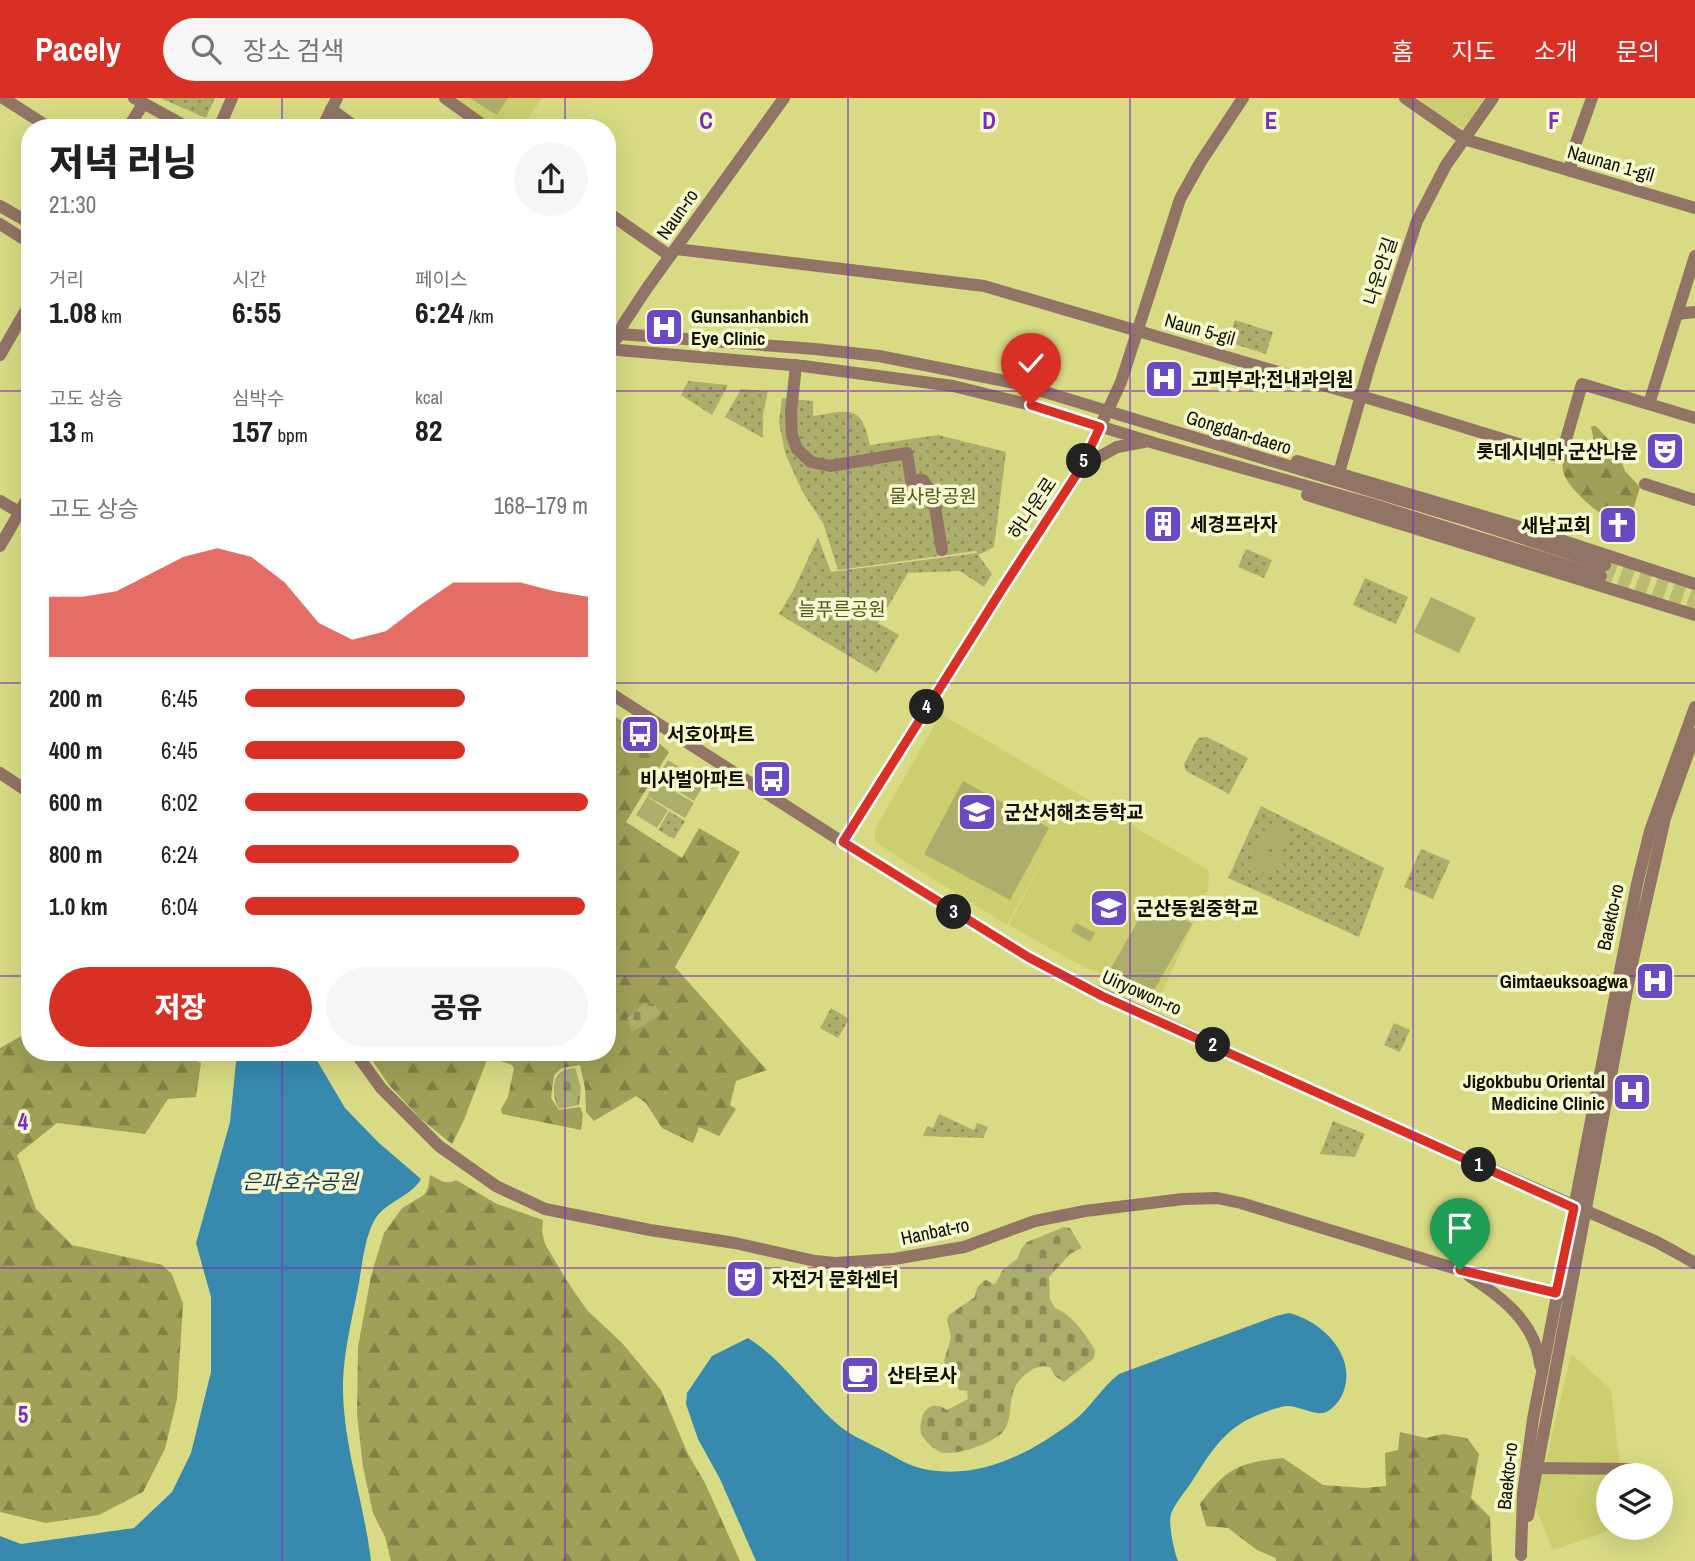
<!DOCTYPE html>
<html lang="ko">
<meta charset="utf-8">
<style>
:root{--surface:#fff;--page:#f6f6f6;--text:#202124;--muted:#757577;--accent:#d93025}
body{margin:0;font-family:"Archivo Narrow","Noto Sans KR",sans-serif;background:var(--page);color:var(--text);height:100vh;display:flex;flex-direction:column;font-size:26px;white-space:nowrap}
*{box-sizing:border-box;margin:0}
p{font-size:23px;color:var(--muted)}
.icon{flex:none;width:38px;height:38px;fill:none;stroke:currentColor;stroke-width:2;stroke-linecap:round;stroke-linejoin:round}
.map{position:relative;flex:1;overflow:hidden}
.details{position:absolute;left:21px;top:21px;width:595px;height:942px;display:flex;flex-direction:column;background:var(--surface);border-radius:28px;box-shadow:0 7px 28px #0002}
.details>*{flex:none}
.tools{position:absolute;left:1596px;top:1365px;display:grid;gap:14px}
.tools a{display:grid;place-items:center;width:77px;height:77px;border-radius:50%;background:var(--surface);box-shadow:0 7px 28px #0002;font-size:35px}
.pin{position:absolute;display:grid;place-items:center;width:60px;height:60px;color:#fff;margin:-72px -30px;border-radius:50% 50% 50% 0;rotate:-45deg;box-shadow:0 0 7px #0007}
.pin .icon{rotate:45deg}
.km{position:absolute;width:35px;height:35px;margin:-18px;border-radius:50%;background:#222;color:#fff;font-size:19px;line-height:35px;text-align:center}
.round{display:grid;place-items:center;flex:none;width:74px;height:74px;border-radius:37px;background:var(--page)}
.summary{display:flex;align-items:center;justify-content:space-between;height:119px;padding:0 28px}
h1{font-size:38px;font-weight:800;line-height:52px}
.metrics{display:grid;grid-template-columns:repeat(3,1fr);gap:10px;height:119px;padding:7px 28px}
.metrics div{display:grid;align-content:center}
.metrics b{font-size:30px;font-weight:800}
.metrics small{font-size:19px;font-weight:400}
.metrics p{font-size:19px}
.chart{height:196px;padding:14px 28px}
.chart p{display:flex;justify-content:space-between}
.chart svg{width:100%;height:126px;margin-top:7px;fill:var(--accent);opacity:.7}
.cta{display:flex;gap:14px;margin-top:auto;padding:14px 28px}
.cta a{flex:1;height:80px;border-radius:42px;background:var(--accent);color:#fff;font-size:28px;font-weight:800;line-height:80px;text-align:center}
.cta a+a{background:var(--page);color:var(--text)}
ul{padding:0 28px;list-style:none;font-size:23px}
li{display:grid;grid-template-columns:112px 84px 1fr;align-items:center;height:52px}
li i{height:18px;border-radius:9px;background:var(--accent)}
header{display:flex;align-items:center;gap:42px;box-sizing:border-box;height:98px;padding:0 35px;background:var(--accent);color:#fff}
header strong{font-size:33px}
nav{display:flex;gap:38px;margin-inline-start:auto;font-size:24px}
.search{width:490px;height:63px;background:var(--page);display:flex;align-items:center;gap:18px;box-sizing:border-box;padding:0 24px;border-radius:38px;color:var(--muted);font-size:26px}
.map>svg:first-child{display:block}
.built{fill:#cccf6f}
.forest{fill:url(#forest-firs)}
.cemetery{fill:url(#cemetery-stones)}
.park{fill:url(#park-dots)}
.garden{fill:#acaf6b}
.water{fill:#378aae}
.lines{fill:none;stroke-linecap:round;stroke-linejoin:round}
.minor-tunnel{stroke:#babd70;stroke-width:12;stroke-dasharray:12 6;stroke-linecap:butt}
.minor{stroke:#917465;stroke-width:12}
.route-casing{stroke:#fff;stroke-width:14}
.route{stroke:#d93025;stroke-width:9}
.grid{fill:none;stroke:#7b2cbf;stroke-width:2;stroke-opacity:0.55}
.labels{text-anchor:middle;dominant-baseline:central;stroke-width:7;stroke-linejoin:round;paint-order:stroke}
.street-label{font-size:19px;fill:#110;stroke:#f6f9cf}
.poi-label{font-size:19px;font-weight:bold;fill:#110;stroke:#f6f9cf;text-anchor:start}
.park-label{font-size:19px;fill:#53541e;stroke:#f6f9cf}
.water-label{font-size:21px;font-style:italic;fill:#183c4d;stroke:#f6f9cf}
.grid-label{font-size:23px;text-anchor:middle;font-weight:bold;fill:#7b2cbf;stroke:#f6f9cf;stroke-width:7;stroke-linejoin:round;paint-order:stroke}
</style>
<header>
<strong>Pacely</strong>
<div class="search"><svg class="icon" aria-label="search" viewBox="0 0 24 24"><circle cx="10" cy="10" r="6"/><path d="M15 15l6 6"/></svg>장소 검색</div>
<nav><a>홈</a><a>지도</a><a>소개</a><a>문의</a></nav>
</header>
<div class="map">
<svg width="1695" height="1463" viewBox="0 0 1695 1463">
<defs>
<pattern id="forest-firs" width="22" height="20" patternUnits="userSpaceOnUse" patternTransform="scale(1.75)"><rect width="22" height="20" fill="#9fa158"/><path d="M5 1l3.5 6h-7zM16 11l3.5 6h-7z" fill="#808246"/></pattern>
<pattern id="cemetery-stones" width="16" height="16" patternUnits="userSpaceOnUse" patternTransform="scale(1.75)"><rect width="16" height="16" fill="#acaf6b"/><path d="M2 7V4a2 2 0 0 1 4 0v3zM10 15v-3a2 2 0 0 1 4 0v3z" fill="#8b8d56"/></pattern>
<pattern id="park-dots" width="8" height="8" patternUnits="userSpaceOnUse" patternTransform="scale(1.75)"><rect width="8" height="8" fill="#acaf6b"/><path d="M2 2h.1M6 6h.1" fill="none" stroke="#8b8d56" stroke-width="1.8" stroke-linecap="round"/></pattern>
</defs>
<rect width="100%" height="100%" fill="#d8db84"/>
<g class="built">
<polygon points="450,0 542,0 522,30 494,30"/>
<polygon points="1418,0 1487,0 1465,30 1461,30 1434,14"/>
<polygon points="941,616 1207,771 1209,776 1208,792 1158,904 1067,860 1009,827 1056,737 1007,827 898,759 875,743 875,731"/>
<polygon points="1571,1256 1611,1291 1621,1377 1608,1377 1608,1430 1618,1430 1553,1452 1535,1408"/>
</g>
<g class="forest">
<path d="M1591 328H1596L1617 351 1625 373 1640 389 1633 412 1627 407 1619 421 1609 417 1605 421 1600 419V415C1588 406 1558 382 1563 364 1563 363 1568 354 1569 353L1573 356 1594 352 1595 350Z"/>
<polygon points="607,614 659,645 669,654 626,724 682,760 699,730 740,754 675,869 767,972 736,983 730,1007 736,1011 719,1038 699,1029 693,1045 662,1030 646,1005 636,998 594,1023 586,1014 585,990 580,967 562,970 554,977 551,1000 559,1012 580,1009 583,1016 581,1032 502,1016 501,1011 508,999 514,970 512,967 488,959 464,1022 452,1046 421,1021 389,987 367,954 607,954"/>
<polygon points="30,933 30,954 179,954 201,965 196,999 168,1001 145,1036 57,1025 17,1057 36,1111 72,1147 162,1167 172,1176 183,1206 177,1301 165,1351 143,1394 99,1417 46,1425 0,1414 0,950"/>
<path d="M430 1077C441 1082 445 1088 456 1082L497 1106 543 1122 542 1133 545 1146 567 1183 587 1212 623 1246 661 1292 687 1354 705 1385 740 1463H391L385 1439 373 1415 363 1369 357 1316 358 1249 371 1178 384 1135 402 1110 424 1097 428 1090Z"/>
<path d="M1400 1334 1426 1340 1443 1336 1467 1340 1479 1356 1471 1400 1490 1419 1492 1463H1276V1460L1257 1452 1228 1430 1206 1428 1200 1406C1226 1370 1239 1364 1283 1360L1323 1387 1365 1390 1386 1388 1385 1355 1398 1352Z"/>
</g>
<g class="cemetery">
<polygon points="645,905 655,906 661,916 632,934 627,920"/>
<path d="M575 970 581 990 579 1007 559 1011C553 1001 550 979 563 973 567 971 571 971 575 970Z"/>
<path d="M1064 1129 1070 1130 1082 1150 1070 1156 1049 1179 1050 1201 1055 1210C1073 1217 1085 1236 1095 1252L1094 1260 1064 1284 1055 1278 1050 1269C1042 1267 1037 1269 1030 1273 1003 1291 1016 1311 1005 1331 998 1344 955 1359 941 1354 933 1351 925 1343 921 1336 918 1319 928 1298 947 1312L968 1301 967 1293 959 1292 957 1283 959 1278 957 1274 946 1269 944 1263 951 1240 947 1221 950 1216 975 1199C976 1191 978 1186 986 1182L993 1186 996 1185 1002 1173 1018 1160 1021 1151 1027 1144Z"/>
</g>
<g class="park">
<polygon points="160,0 215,0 206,20"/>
<polygon points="1235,222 1273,234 1266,256 1228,244"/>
<polygon points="688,283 728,287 712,317 681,297"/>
<polygon points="741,291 768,293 763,316 763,340 725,319"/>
<path d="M782 300 813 303V318C851 312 861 306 870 347L938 337 1006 354 994 449 978 457 992 476 984 489 960 473 908 475 878 525 899 537 877 575 779 516 794 491 818 439 831 474 977 455 976 453 838 472 823 425 802 393 785 355 779 325Z"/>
<polygon points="1246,451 1272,462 1264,480 1238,469"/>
<polygon points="1365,480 1408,499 1396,526 1353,507"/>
<polygon points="1207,639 1248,660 1229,696 1186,673 1184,666 1198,640"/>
<polygon points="1261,708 1384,770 1359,839 1228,780"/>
<polygon points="669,713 685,723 674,741 658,732"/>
<polygon points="1421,751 1450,763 1433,801 1404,789"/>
<polygon points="831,910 849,921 838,940 820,930"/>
<polygon points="1394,925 1410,932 1400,954 1384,947"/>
<polygon points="939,1016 974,1032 977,1025 988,1029 983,1040 923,1038 927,1028 933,1030"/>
<polygon points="1333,1023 1365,1036 1355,1059 1320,1056"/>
</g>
<g class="garden">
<polygon points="470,0 508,0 497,17"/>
<polygon points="1431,499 1476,520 1459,555 1414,534"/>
<polygon points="668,662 705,685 694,703 657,680"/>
<polygon points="656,682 694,705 685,720 647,698"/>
<polygon points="963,683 1049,730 1010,802 924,756"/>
<polygon points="647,699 668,712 657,730 636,717"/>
<polygon points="1270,725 1291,737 1281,756 1259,745"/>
<polygon points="1258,748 1280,759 1269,778 1248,766"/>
<polygon points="1150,802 1192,826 1150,899 1108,875"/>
<polygon points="1076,825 1095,835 1090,844 1071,833"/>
</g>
<g class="water">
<path d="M237 954H312L345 1010 379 1045 421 1081C410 1100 385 1103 374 1123 364 1142 362 1169 358 1190 352 1220 344 1253 343 1284 342 1345 364 1403 371 1463H0V1438L21 1446 134 1430 172 1394 191 1355 211 1274V1199L196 1145 230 1024Z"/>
<path d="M1289 1215C1322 1223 1356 1257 1344 1292 1342 1300 1335 1309 1328 1313 1315 1321 1296 1304 1281 1309 1230 1323 1218 1342 1191 1385 1185 1394 1175 1405 1171 1416 1168 1425 1174 1454 1178 1463H756L720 1381 698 1341 686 1306 687 1295 712 1258 748 1240C782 1261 805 1297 835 1324 848 1336 864 1343 880 1351 894 1358 908 1368 924 1371 979 1382 1027 1357 1071 1325 1090 1311 1101 1290 1119 1276L1276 1218Z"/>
</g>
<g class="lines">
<g class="minor-tunnel">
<polyline points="1605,467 1695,498"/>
<polyline points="1601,478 1695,508"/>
</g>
<g class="minor">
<polyline points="3,0 50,30"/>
<polyline points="134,0 189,30"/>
<polyline points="445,0 487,30"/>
<polyline points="1405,0 1464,41 1695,110"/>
<polyline points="331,11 357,30"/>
<polyline points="128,30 143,6"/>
<polyline points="219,30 232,0"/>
<polyline points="322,30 337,0"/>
<polyline points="1570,73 1573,53 1592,0"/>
<polyline points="0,108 30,125"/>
<polyline points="607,114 670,158"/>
<polyline points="0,126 30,145"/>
<polyline points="676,151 984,188 1405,311 1561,359 1582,286 1695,320"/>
<polyline points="1677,216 1695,214"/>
<polyline points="607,235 815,251 879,258 1015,285 1467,422 1605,467"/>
<polyline points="616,241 624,225 647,190 784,0"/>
<polyline points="607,251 803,268 953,288 1031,307 1154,345 1371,406 1601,478"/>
<polyline points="0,257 30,205"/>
<polyline points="796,267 791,314 792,337 797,351 811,364 830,368 907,355 911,382 923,382 933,397 942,452"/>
<polyline points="1649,306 1695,158"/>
<polyline points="1297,363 1530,432 1695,486"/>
<polyline points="1083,368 1117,349 1144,344"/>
<polyline points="1339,375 1369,269 1417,123 1446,67 1493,0"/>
<polyline points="1645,386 1695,402"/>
<polyline points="1307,397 1695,517"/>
<polyline points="0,403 19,414"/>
<polyline points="0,448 30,396"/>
<polyline points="607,593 872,763 1028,859 1078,885 1345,1007 1657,1144 1695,1165"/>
<polyline points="0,675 30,695"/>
<polyline points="843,744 1004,488 1082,368 1121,284 1180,101 1200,65 1243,0"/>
<polyline points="355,954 381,990 439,1048 496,1088 545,1111 650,1132 735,1145 815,1163 835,1165 894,1161 964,1149 1035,1123 1085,1113 1183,1101 1217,1100 1241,1105 1460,1172 1569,1198"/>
<path d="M1469 1178C1502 1199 1536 1225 1540 1267"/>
<polyline points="1529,1370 1634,1371"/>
<polyline points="1528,1418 1632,866 1665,720 1695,636"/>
<polyline points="1521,1457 1523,1395 1533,1321 1637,786 1650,733 1695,609"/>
</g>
</g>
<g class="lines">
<g class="route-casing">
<polyline id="route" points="1031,307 1100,329 1082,368 1004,488 843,744 1028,859 1102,898 1574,1110 1556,1195 1460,1172"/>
</g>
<use href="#route" class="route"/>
</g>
<path class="grid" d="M282 0V30M565 0V30M848 0V1463M1130 0V1463M1413 0V1463M0 293H30M607 293H1695M0 585H30M607 585H1695M0 878H30M607 878H1695M282 954V1463M565 954V1463M0 1170H1695"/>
<defs>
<g id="hospital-square" transform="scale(2.0125)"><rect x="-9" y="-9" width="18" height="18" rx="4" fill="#694ac3" stroke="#f6f9cf"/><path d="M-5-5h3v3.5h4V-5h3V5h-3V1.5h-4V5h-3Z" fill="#fff"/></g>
<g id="theatre-square" transform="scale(2.0125)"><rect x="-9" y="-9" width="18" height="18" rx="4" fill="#694ac3" stroke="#f6f9cf"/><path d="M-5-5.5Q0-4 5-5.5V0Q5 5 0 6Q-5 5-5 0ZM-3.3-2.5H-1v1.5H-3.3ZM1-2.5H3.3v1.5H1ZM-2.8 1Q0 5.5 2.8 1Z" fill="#fff"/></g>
<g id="building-square" transform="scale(2.0125)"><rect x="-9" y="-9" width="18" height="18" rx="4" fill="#694ac3" stroke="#f6f9cf"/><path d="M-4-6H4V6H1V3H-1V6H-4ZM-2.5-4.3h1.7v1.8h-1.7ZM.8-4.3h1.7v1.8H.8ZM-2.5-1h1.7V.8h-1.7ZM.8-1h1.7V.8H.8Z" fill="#fff"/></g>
<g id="church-square" transform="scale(2.0125)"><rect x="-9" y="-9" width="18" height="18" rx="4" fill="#694ac3" stroke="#f6f9cf"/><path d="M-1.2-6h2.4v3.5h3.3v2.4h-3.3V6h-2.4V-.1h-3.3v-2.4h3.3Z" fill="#fff"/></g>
<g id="bus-square" transform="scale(2.0125)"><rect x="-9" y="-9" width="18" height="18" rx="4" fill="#694ac3" stroke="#f6f9cf"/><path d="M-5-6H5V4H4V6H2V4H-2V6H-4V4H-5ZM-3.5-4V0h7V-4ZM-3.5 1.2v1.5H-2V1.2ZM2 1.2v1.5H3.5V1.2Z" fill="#fff"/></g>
<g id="school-square" transform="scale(2.0125)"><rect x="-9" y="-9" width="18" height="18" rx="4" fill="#694ac3" stroke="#f6f9cf"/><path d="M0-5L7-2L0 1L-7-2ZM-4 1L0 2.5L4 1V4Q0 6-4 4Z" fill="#fff"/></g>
<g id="cafe-square" transform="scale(2.0125)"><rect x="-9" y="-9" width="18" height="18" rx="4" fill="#694ac3" stroke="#f6f9cf"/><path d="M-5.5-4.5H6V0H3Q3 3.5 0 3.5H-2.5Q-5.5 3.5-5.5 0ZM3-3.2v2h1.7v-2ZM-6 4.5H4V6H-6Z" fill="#fff"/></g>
</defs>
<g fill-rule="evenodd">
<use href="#hospital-square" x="664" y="229"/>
<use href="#hospital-square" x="1164" y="281"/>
<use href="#theatre-square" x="1665" y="353"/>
<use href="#building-square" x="1163" y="426"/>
<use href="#church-square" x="1618" y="427"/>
<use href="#bus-square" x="640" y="636"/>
<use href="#bus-square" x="772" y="681"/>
<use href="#school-square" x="977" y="714"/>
<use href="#school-square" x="1109" y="810"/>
<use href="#hospital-square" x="1655" y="883"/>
<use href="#hospital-square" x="1632" y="994"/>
<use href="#theatre-square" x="745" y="1181"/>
<use href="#cafe-square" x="860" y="1277"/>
</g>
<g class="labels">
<g class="street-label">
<text transform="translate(1611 65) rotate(16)">Naunan 1-gil</text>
<text transform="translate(677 116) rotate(-55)">Naun-ro</text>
<text transform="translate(1380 173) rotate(-72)">나운안길</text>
<text transform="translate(1200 231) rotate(16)">Naun 5-gil</text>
<text transform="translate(1239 334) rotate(17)">Gongdan-daero</text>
<text transform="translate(1032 410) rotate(-56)">하나운로</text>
<text transform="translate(1610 819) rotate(-78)">Baekto-ro</text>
<text transform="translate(1142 894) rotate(24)">Uiryowon-ro</text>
<text transform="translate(935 1133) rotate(-12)">Hanbat-ro</text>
<text transform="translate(1507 1378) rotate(-84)">Baekto-ro</text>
</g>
<g class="poi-label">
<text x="691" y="218">Gunsanhanbich<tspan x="691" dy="22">Eye Clinic</tspan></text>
<text x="1191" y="281">고피부과;전내과의원</text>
<text x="1638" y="353" text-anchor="end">롯데시네마 군산나운</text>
<text x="1190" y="426">세경프라자</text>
<text x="1591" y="427" text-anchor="end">새남교회</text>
<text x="667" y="636">서호아파트</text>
<text x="745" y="681" text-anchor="end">비사벌아파트</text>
<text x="1004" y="714">군산서해초등학교</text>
<text x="1136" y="810">군산동원중학교</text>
<text x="1628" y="883" text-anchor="end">Gimtaeuksoagwa</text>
<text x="1605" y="983" text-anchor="end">Jigokbubu Oriental<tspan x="1605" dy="22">Medicine Clinic</tspan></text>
<text x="772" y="1181">자전거 문화센터</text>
<text x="887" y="1277">산타로사</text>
</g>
<g class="park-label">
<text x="933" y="398">물사랑공원</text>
<text x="842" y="511">늘푸른공원</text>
</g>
<g class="water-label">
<text x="300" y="1083">은파호수공원</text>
</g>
</g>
<g class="grid-label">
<text x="706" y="31">C</text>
<text x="989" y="31">D</text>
<text x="1271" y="31">E</text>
<text x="1554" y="31">F</text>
<text x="23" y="1032">4</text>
<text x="23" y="1325">5</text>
</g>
</svg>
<div class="tools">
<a><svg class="icon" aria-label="layers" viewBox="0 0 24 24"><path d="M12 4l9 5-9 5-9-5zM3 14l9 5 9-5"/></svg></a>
</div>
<div class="pin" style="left:1460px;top:1172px;background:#1e9e55"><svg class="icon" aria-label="arrive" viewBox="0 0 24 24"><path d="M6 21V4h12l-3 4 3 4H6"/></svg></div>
<div class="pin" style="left:1031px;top:307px;background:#d93025"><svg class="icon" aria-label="check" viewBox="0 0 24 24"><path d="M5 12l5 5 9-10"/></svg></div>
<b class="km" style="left:1479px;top:1067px">1</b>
<b class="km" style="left:1213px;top:947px">2</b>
<b class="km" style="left:954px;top:814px">3</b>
<b class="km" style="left:927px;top:609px">4</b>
<b class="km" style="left:1084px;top:363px">5</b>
<section class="details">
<div class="summary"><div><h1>저녁 러닝</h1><p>21:30</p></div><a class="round"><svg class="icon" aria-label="share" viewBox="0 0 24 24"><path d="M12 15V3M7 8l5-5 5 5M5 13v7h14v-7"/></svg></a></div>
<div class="metrics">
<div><p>거리</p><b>1.08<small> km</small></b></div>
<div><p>시간</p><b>6:55</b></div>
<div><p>페이스</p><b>6:24<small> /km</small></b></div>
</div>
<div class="metrics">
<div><p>고도 상승</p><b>13<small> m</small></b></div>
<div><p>심박수</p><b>157<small> bpm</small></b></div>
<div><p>kcal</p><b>82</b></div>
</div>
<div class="chart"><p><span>고도 상승</span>168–179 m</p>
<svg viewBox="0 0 160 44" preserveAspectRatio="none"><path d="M0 44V23L10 23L20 21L30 15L40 9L50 6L60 9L70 18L80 32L90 38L100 35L110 26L120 18L130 18L140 18L150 21L160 23V44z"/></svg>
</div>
<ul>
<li><b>200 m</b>6:45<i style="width:64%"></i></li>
<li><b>400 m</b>6:45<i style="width:64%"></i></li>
<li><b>600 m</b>6:02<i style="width:100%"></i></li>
<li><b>800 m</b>6:24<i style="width:80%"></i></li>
<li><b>1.0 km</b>6:04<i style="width:99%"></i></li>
</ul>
<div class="cta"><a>저장</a><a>공유</a></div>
</section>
</div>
